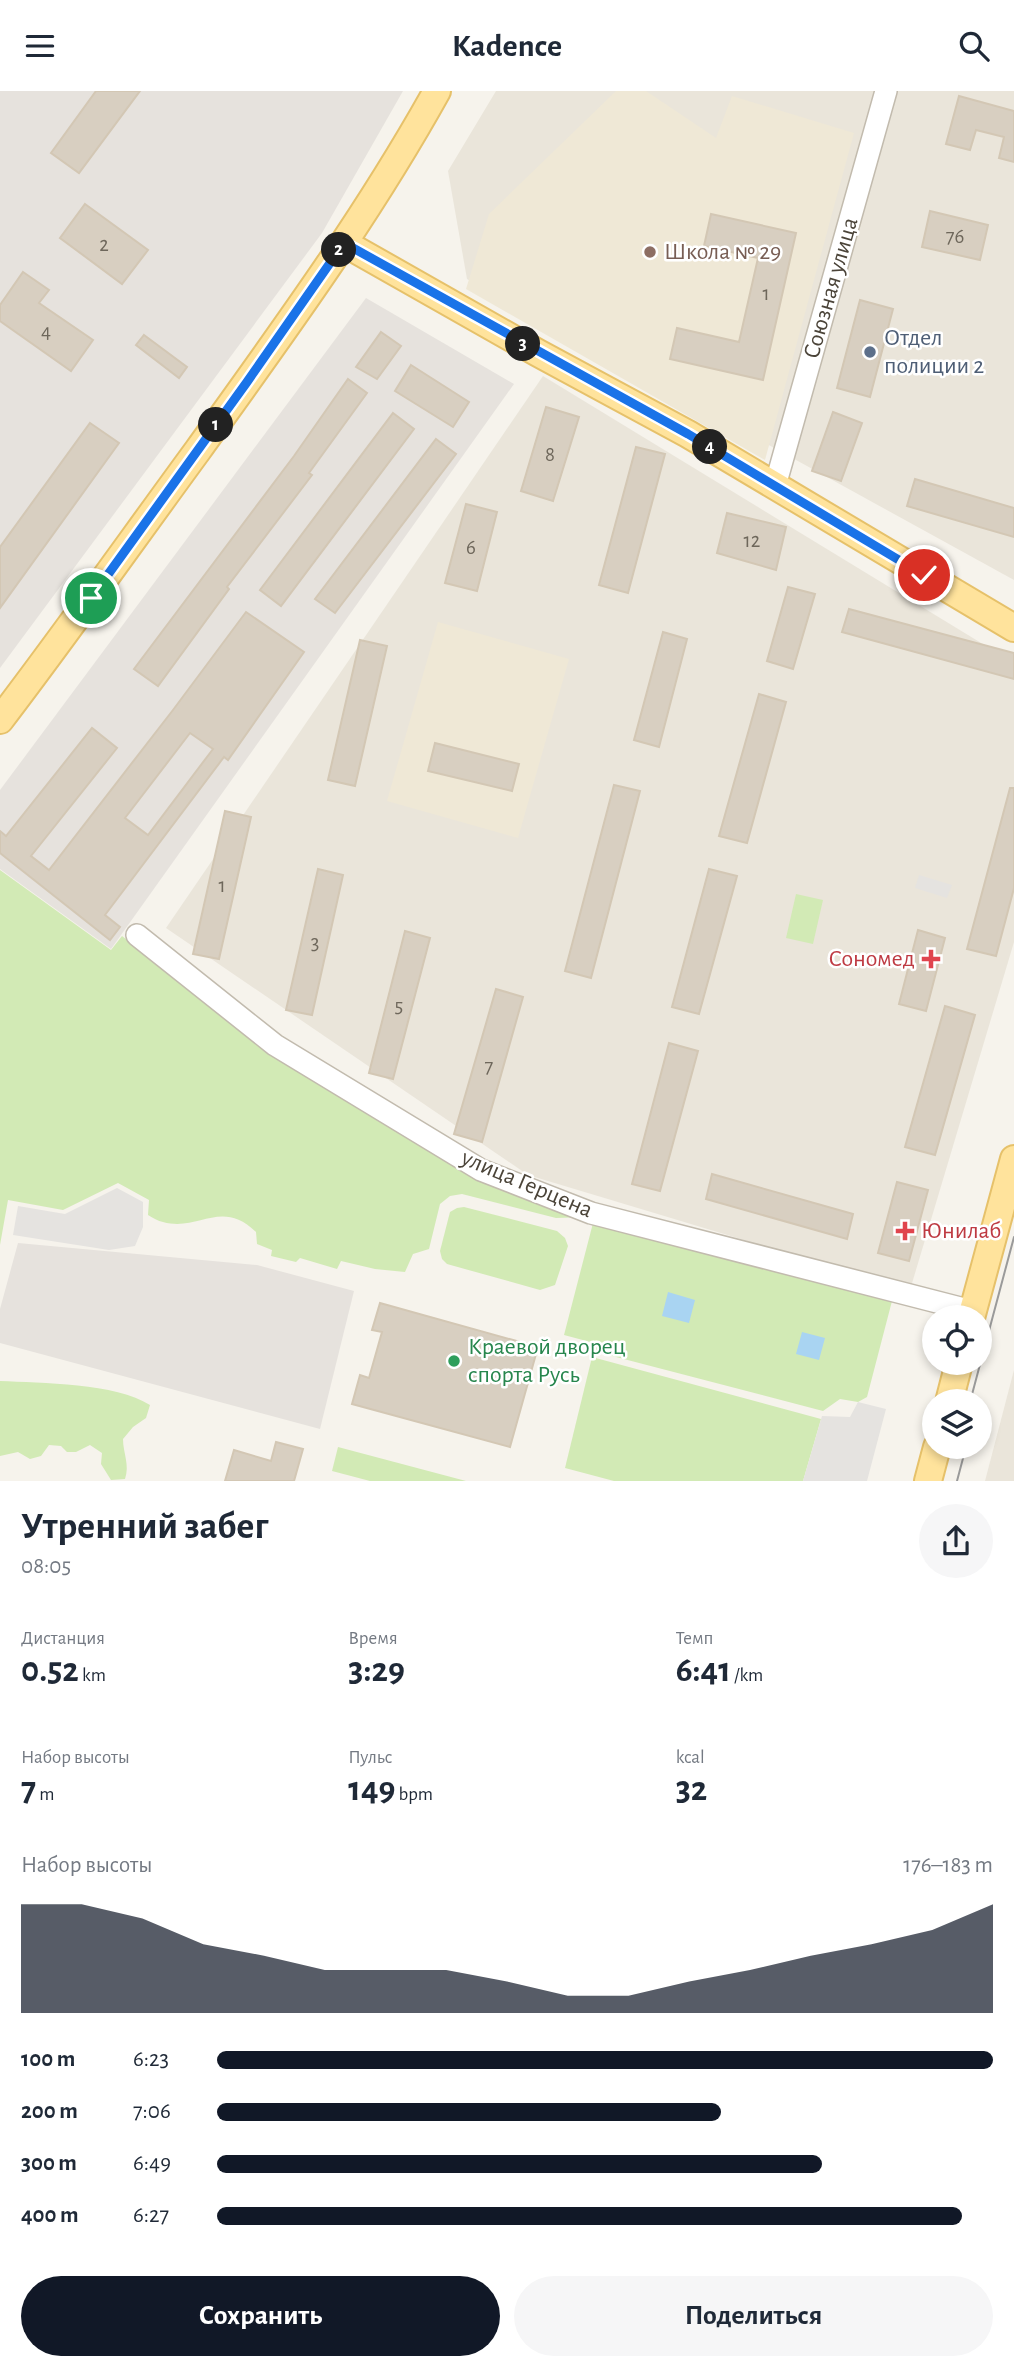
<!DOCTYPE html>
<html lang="ru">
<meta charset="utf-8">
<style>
:root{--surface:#fff;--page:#f6f6f7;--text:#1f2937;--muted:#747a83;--accent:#111827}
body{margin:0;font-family:"Alegreya Sans",sans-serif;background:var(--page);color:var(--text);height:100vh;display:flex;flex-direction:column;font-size:26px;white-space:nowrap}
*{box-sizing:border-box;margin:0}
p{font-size:23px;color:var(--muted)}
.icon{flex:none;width:38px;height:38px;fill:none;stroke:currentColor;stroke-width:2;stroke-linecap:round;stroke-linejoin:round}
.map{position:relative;height:1390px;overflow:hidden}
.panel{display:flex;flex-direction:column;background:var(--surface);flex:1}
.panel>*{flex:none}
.controls{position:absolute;left:922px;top:1214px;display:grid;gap:14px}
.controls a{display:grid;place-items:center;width:70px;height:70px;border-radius:50%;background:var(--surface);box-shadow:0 4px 10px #0003;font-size:35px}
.pin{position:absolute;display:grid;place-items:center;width:60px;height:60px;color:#fff;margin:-30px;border:4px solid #fff;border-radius:50%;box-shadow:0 2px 7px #0007}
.km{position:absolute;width:35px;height:35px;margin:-18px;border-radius:50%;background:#222;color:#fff;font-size:19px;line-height:35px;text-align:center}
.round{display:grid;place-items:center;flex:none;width:74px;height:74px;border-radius:37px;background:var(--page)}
.summary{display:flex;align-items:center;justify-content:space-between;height:119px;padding:0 21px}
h1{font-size:38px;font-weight:600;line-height:52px}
.stats{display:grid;grid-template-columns:repeat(3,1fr);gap:10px;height:119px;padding:7px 21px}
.stats div{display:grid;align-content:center}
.stats b{font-size:35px;font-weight:600}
.stats small{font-size:19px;font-weight:400}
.stats p{font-size:19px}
.chart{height:196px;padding:14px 21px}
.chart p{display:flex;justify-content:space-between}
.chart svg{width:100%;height:126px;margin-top:7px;fill:var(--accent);opacity:.7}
.cta{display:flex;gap:14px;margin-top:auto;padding:14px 21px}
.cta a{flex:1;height:80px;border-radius:42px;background:var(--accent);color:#fff;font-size:28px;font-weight:600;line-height:80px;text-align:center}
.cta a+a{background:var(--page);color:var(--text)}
ul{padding:0 21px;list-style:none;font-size:23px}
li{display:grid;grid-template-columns:112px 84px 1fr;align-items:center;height:52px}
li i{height:18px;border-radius:9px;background:var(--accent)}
header{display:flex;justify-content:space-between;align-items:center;height:91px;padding:0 21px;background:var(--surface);font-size:32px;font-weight:600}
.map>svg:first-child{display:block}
.residential{fill:#eae5da}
.industrial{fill:#e6e2dd}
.education{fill:#efe8d6}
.green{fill:#d2eab5}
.parking{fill:#e5e3e0}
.water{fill:#a9d4f2}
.building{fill:#d8cfc1;stroke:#d3c7b4;stroke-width:2;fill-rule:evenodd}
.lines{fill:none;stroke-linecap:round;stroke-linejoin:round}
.minor-casing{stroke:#c2bbae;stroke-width:24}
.major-casing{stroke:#e6c16a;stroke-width:30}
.minor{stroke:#fff;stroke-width:21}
.major{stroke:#ffe39c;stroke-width:26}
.tram{stroke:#9a9a9a;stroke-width:2}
.route-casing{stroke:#fff;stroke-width:14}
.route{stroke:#1a73e8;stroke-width:9}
.education-dot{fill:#8d6e63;stroke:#fff;stroke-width:2.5}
.service-dot{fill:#5c6f8a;stroke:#fff;stroke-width:2.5}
.health-dot{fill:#e0444e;stroke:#fff;stroke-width:2.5}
.leisure-dot{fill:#2e9e5b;stroke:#fff;stroke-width:2.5}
.labels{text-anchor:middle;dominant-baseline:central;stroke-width:5;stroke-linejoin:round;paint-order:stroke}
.number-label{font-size:21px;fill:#6e675b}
.education-label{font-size:24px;fill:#785e54;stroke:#fff;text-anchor:start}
.street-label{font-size:24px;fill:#4b4439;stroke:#fff}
.service-label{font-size:24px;fill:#4e5e75;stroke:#fff;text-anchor:start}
.health-label{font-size:24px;fill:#be3a42;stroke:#fff;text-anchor:end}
.leisure-label{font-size:24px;fill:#27864d;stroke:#fff;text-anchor:start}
</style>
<header><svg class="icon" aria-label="menu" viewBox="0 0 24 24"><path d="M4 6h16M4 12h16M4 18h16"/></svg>Kadence<svg class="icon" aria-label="search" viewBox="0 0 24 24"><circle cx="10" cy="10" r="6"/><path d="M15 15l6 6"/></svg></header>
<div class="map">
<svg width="1014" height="1390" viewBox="0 0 1014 1390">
<rect width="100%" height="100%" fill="#f6f3ec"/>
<g class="residential">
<polygon points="496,0 1014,0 1014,489 467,188 448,80"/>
<polygon points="543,285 1014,572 1014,851 910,1199 528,1084 166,837"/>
<polygon points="1014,1279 1014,1390 985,1390"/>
</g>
<g class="industrial">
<polygon points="0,0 403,0 322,142 0,577"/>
<polygon points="366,207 514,293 111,858 0,778 0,699"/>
<polygon points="18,1152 257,1174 354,1200 320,1338 0,1252 0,1218"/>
</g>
<g class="education">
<polygon points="616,0 646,0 716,47 732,5 854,42 765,369 466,198 489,123"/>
<polygon points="438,531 569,568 518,747 387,710"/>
</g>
<g class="green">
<path d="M0 779 111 859 122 845 266 959 585 1126 556 1127 462 1103 450 1105 440 1113 429 1158 413 1163 405 1181 375 1178 341 1170 337 1178 300 1167 296 1171 271 1165 272 1159 257 1153 256 1141C221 1107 199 1141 163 1131 158 1130 153 1127 148 1124L149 1109 118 1092 63 1119 8 1109 0 1154Z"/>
<polygon points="796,803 823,809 813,853 786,847"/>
<polygon points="464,1116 557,1140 565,1147 568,1155 555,1194 540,1199 447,1173 442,1168 440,1160 450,1121 457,1117"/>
<polygon points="593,1132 892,1210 867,1306 858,1311 840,1308 823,1320 593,1260 594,1252 564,1244"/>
<polygon points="592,1266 821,1328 803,1390 614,1390 565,1377"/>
<path d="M0 1290C41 1292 116 1292 150 1314L146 1327 133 1336 123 1348C123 1362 130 1374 125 1388L111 1389 101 1373 102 1362 90 1354 76 1361H67L61 1355 49 1354 41 1365 30 1368 18 1361 0 1365Z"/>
<polygon points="338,1356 466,1390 370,1390 332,1380"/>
</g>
<g class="parking">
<polygon points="919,784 952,794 947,807 915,797"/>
<polygon points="117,1097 143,1111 143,1136 135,1155 109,1159 13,1144 18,1115 65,1123"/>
<polygon points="858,1311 886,1318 867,1390 803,1390 822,1325 850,1326"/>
</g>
<g class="water">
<polygon points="668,1201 695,1209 689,1232 662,1225"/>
<polygon points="802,1241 825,1247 819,1269 796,1263"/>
</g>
<g class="building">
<polygon points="96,0 140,0 79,82 51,62"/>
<polygon points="959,5 1014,20 1014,71 999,67 1004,46 976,39 970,59 946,53"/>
<polygon points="85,113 148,159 122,193 60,147"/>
<polygon points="930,120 988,134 980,169 922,156"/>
<polygon points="711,123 796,142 763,289 670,268 677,237 739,251 758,167 704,155"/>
<polygon points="23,181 49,199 39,212 93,249 71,280 0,230 0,214"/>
<polygon points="860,209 893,218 870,306 837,297"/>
<polygon points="381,241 401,255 377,288 356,276"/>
<polygon points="144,244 187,276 179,287 136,254"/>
<polygon points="411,274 469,311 453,336 395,300"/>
<polygon points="348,288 367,302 309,382 312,384 227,496 229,498 158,595 134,578 294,365"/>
<polygon points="546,316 579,326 553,410 521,400"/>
<polygon points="833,321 862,332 841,390 812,380"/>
<polygon points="393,322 414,338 281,515 260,499"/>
<polygon points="90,332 119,352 0,517 0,456"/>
<polygon points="436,348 456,363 335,522 315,508"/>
<polygon points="636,356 665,363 628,502 599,494"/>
<polygon points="915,388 1014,417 1014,446 907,415"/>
<polygon points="466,413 497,421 477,500 445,492"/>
<polygon points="727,422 786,436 776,479 717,462"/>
<polygon points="788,496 815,503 793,578 767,570"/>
<polygon points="849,518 1014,562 1014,588 842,541"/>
<path d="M246 521 304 561 228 669 224 666 105 824 120 836 110 849 0 762V740L6 745 92 637 117 657 31 765 49 779 173 619ZM190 642 213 658 148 744 125 727Z"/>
<polygon points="663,541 687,548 659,656 634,649"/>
<polygon points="360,549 387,555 355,695 328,689"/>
<polygon points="759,603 786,611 747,752 719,745"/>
<polygon points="435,652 519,673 512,700 428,680"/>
<polygon points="614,694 640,700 591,887 565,880"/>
<polygon points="1010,697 1014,697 1014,797 996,865 967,858"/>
<polygon points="225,720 251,726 219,868 193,863"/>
<polygon points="318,778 343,784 312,924 286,919"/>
<polygon points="709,778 737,785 699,923 672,916"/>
<polygon points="918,839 945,847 926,920 899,913"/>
<polygon points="405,840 430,847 393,988 369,982"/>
<polygon points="496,898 523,906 482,1051 454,1043"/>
<polygon points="945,915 975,924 935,1064 905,1056"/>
<polygon points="669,952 698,960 660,1100 632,1093"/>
<polygon points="712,1083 853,1123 847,1148 706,1108"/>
<polygon points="897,1091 928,1099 909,1170 878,1162"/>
<polygon points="380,1212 538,1256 510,1356 352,1313 360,1284 369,1287 382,1241 372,1239"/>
<polygon points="276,1351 303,1358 294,1390 225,1390 234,1359 271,1370"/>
</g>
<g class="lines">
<g class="minor-casing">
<g id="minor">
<polyline points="775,395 886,0"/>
<polyline points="137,844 275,954 481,1079 591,1122 972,1220"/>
</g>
</g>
<g class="major-casing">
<g id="major">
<polyline points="344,152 538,262 688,343 1014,537"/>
<path d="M0 629C68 540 132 449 198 359 282 242 367 126 437 0"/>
<polyline points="971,1227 1014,1068"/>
<polyline points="949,1311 959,1272"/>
<polyline points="928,1390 937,1356"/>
</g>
</g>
<use href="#minor" class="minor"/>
<use href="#major" class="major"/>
<g class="tram">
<polyline points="970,1311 1014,1146"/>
<polyline points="957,1390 966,1356"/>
</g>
</g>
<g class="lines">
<g class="route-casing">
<polyline id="route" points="91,507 247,291 344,152 688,343 924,484"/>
</g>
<use href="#route" class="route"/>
</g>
<circle class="education-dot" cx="650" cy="161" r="7"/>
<circle class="service-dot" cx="870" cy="261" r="7"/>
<g class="health-dot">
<path d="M927.5 857.5h7v7h7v7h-7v7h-7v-7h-7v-7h7z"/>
<path d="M901.5 1129.5h7v7h7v7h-7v7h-7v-7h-7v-7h7z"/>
</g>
<circle class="leisure-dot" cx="454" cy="1270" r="7"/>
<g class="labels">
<g class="number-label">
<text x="955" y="145">76</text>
<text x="104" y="153">2</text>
<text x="766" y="202">1</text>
<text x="46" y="240">4</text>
<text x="550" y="363">8</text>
<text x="752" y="449">12</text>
<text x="471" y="456">6</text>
<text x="222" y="794">1</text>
<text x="315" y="851">3</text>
<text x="399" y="914">5</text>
<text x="489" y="975">7</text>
</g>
<g class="education-label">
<text x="664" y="161">Школа № 29</text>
</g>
<g class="street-label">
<text transform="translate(831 197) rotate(-74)">Союзная улица</text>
<text transform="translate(527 1093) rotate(23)">улица Герцена</text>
</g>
<g class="service-label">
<text x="884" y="247">Отдел<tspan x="884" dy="28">полиции 2</tspan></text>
</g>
<g class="health-label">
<text x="915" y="868">Сономед</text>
<text x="921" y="1140" text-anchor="start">Юнилаб</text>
</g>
<g class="leisure-label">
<text x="468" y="1256">Краевой дворец<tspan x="468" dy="28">спорта Русь</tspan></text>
</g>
</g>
</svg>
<div class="controls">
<a><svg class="icon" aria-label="locate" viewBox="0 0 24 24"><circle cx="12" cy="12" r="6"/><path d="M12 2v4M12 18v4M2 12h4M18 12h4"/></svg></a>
<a><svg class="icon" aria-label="layers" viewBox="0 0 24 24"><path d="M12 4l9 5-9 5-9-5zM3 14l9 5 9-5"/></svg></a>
</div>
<div class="pin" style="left:91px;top:507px;background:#1e9e55"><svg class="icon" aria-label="arrive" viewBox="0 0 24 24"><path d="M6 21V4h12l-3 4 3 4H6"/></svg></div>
<div class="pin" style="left:924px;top:484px;background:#d93025"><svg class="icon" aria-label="check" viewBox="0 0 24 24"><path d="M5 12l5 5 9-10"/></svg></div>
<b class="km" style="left:216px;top:334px">1</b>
<b class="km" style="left:339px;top:159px">2</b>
<b class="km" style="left:523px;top:253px">3</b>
<b class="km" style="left:710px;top:356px">4</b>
</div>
<section class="panel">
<div class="summary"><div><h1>Утренний забег</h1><p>08:05</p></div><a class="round"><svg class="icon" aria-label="share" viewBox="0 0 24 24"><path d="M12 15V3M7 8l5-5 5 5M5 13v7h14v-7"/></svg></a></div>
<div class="stats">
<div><p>Дистанция</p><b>0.52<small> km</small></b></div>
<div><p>Время</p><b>3:29</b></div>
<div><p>Темп</p><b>6:41<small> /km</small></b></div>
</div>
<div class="stats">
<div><p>Набор высоты</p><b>7<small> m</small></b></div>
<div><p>Пульс</p><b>149<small> bpm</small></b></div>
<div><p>kcal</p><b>32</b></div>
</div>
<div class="chart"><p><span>Набор высоты</span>176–183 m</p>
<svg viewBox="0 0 160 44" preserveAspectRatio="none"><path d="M0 44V6L10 6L20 11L30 20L40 24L50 29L60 29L70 29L80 33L90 38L100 38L110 33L120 29L130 24L140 20L150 15L160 6V44z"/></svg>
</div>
<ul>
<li><b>100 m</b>6:23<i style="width:100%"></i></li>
<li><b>200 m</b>7:06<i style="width:65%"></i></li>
<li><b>300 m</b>6:49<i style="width:78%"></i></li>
<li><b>400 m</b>6:27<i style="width:96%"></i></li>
</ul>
<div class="cta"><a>Сохранить</a><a>Поделиться</a></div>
</section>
